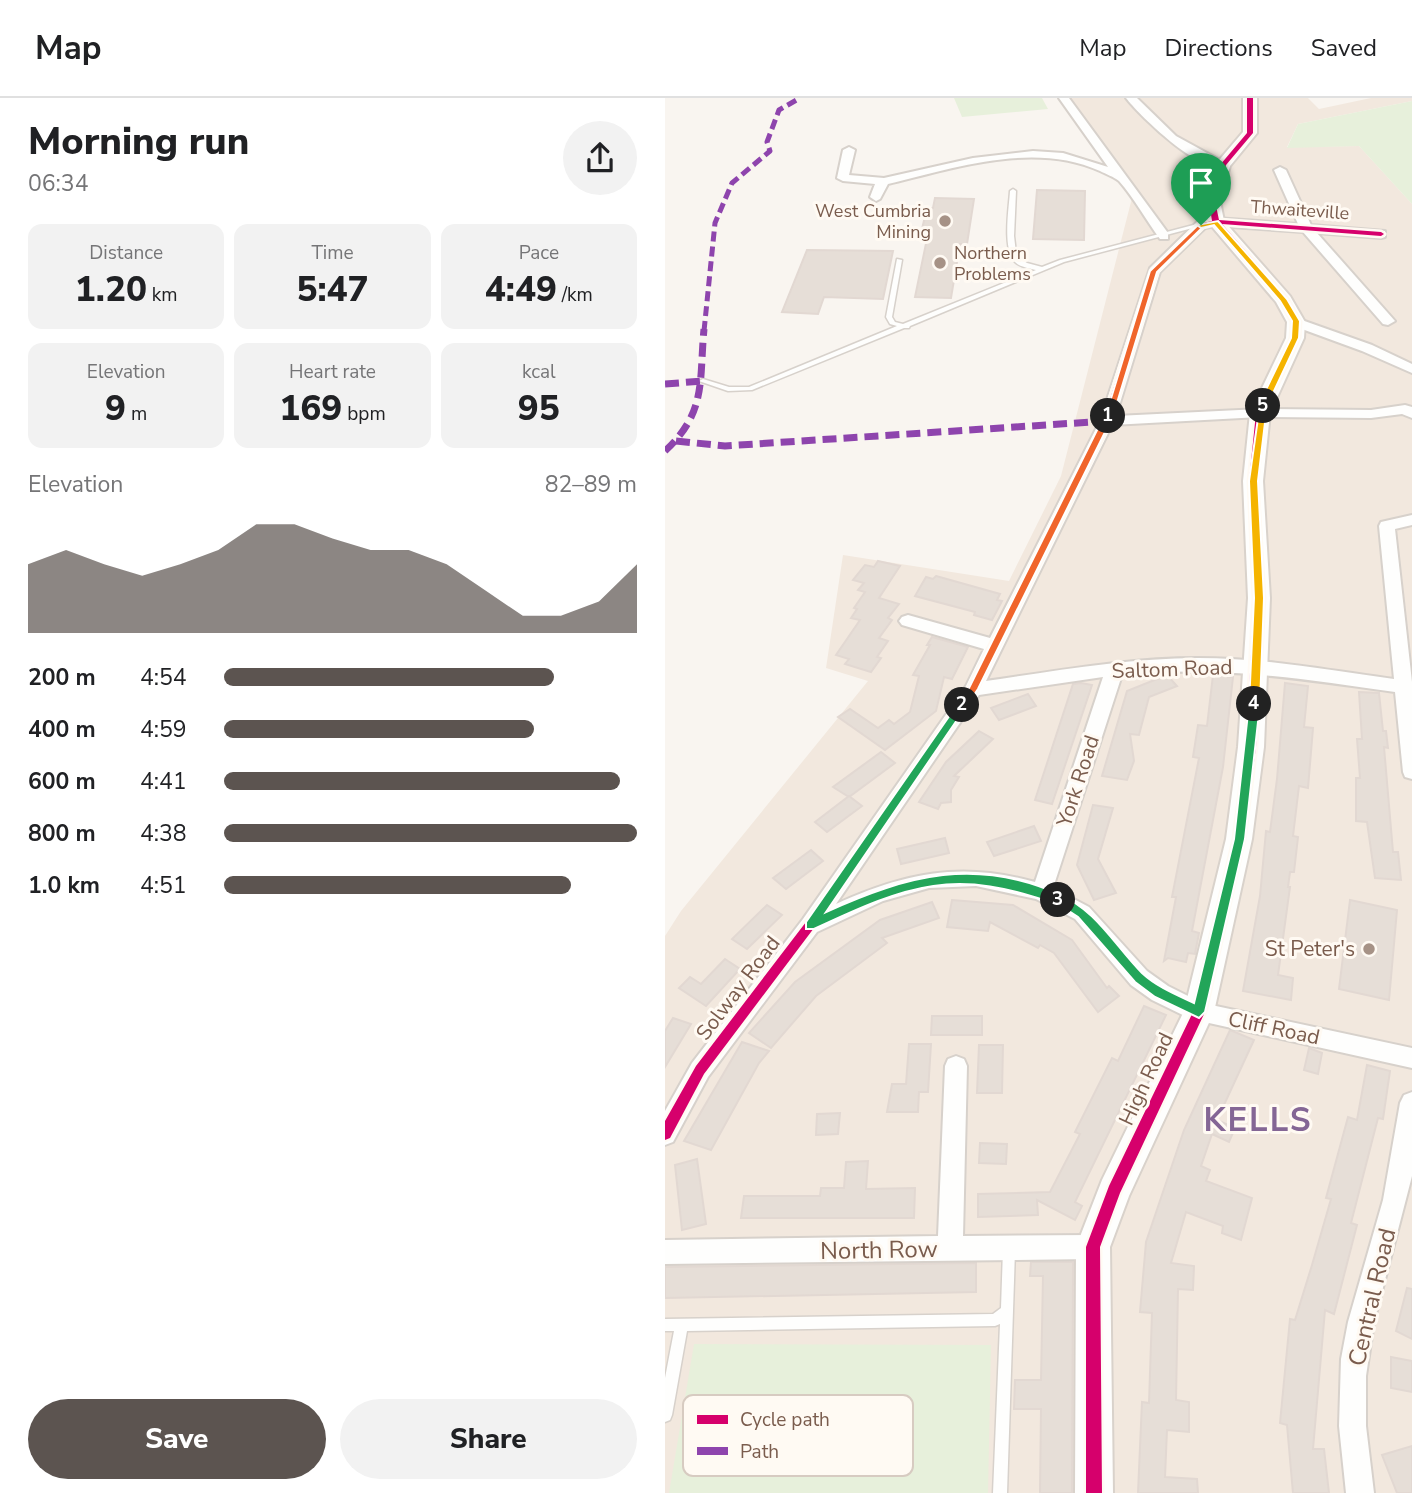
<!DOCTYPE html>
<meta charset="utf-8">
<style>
:root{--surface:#fff;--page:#f2f2f2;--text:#202124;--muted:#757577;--line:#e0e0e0;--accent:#5c5450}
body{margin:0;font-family:"Nunito Sans",sans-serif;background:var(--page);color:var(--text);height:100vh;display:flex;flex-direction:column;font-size:26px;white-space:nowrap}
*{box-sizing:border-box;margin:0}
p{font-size:23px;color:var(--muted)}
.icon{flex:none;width:38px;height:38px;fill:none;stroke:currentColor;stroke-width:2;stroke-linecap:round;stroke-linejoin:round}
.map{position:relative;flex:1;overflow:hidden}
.drawer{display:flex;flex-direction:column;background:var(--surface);width:665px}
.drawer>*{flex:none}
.pin{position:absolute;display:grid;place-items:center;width:60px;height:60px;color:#fff;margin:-72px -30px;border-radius:50% 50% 50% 0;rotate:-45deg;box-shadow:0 0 7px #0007}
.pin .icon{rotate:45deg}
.km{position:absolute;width:35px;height:35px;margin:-18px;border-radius:50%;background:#222;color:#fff;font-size:19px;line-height:35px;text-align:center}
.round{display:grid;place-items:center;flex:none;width:74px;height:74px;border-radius:37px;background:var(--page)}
.headline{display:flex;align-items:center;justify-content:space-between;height:119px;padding:0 28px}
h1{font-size:38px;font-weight:800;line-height:52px}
.metrics{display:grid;grid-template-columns:repeat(3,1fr);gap:10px;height:119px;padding:7px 28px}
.metrics div{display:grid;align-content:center;border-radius:14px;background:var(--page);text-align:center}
.metrics b{font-size:35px;font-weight:800}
.metrics small{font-size:19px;font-weight:400}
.metrics p{font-size:19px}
.chart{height:196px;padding:14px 28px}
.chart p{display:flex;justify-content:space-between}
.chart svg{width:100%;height:126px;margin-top:7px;fill:var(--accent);opacity:.7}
.button{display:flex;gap:14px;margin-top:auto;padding:14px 28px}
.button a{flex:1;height:80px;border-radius:42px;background:var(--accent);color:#fff;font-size:28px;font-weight:800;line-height:80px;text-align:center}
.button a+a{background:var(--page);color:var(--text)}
ul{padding:0 28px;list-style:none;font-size:23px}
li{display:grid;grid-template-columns:112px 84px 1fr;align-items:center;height:52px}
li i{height:18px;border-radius:9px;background:var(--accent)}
header{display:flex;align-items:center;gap:42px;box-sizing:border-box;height:98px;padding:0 35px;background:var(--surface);border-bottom:2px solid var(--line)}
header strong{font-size:33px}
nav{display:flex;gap:38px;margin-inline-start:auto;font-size:24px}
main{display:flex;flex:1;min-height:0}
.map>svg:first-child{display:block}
.residential{fill:#f2e8de}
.green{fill:#e7f0db}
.building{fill:#e6ded7;stroke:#e2d8d2;stroke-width:2}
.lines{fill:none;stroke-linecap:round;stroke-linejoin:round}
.lane-casing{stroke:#d7d1cb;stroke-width:3}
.street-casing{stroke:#d7d1cb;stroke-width:4}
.secondary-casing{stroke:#d9d2cb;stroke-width:4}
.lane{fill:#fefefd;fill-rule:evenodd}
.street{fill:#fefefd;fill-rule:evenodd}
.secondary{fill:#fefefd;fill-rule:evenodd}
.quiet-far1{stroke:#8e44ad;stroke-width:5;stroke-dasharray:10 5;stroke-linecap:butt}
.quiet{stroke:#8e44ad;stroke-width:7;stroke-dasharray:14 7;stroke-linecap:butt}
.cycleway-casing{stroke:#fffaf3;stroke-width:5}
.cycleway{fill:#d6006c;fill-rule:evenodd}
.split-1{fill:#f0652b;stroke:#fff;stroke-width:2}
.split-2{fill:#f0652b;stroke:#fff;stroke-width:2}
.split-3{fill:#22a559;stroke:#fff;stroke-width:2}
.split-4{fill:#22a559;stroke:#fff;stroke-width:2}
.split-5{fill:#f5b400;stroke:#fff;stroke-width:2}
.split-6{fill:#f5b400;stroke:#fff;stroke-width:2}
.poi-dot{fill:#a69286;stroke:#fffaf3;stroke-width:2.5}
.labels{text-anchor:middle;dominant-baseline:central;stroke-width:6;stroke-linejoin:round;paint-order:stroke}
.far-street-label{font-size:18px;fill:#7a5c4d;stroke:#fffaf3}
.far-poi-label{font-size:18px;fill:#7a5c4d;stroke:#fffaf3;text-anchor:end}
.street-label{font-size:21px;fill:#7a5c4d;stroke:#fffaf3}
.poi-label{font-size:21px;fill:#7a5c4d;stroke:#fffaf3;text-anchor:end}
.near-street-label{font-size:24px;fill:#7a5c4d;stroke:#fffaf3}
.near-district-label{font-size:33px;font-weight:bold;letter-spacing:2px;fill:#846695;stroke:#fffaf3}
.key{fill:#fffaf3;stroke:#d7cbc1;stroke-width:2}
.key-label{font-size:19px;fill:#7a5c4d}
</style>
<header>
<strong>Map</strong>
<nav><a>Map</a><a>Directions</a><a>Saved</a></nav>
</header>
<main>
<section class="drawer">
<div class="headline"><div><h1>Morning run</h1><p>06:34</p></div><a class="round"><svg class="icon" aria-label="share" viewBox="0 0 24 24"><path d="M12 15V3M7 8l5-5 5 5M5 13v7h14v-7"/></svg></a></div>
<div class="metrics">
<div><p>Distance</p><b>1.20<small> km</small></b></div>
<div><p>Time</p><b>5:47</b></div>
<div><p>Pace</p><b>4:49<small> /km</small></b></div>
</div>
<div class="metrics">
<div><p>Elevation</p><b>9<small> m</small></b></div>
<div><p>Heart rate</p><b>169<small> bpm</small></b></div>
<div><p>kcal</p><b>95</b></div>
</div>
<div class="chart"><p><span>Elevation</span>82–89 m</p>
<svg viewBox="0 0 160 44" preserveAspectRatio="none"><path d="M0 44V20L10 15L20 20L30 24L40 20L50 15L60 6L70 6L80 11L90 15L100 15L110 20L120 29L130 38L140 38L150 33L160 20V44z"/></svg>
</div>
<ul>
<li><b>200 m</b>4:54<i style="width:80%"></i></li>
<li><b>400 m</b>4:59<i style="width:75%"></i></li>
<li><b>600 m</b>4:41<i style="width:96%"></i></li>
<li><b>800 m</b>4:38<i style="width:100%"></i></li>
<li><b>1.0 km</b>4:51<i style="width:84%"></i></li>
</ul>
<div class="button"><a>Save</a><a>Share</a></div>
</section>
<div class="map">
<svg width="747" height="1395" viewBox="0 0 747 1395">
<rect width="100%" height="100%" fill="#f9f5f0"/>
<polygon class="residential" points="405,0 643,0 654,11 706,0 747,0 747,3 633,26 622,49 694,48 747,106 747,1395 0,1395 0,838 16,813 203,583 161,570 178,457 344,483 396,378 467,100 448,61"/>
<g class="green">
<polygon points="289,0 377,0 383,11 297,19"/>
<polygon points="747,3 747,106 694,48 622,50 633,26"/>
<polygon points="29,1246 326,1247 323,1395 4,1395"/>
</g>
<g class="building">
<polygon points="372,92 420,93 419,142 368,141"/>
<polygon points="270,100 309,101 302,146 295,146 286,200 250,199 264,131 257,131 262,110 268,110"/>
<polygon points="142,152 228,153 218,201 159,199 153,216 117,214"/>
<polygon points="213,463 235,468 214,500 234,506 223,520 227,522 214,540 223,543 212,559 216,560 206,574 180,566 184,561 171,557 195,522 186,520 192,511 189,510 200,494 193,492 199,485 188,482 200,467 209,469"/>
<polygon points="271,478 335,496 332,502 337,503 327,522 309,517 310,514 250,498 261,479 268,481"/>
<polygon points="267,539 303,549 287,581 279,579 271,613 220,652 173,619 185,611 213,630 224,622 229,626 245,614 254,578 248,577 265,547 262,547"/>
<polygon points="502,577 512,588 484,599 474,637 465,636 469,663 462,682 437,678 462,593"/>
<polygon points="548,577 568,579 558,669 527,833 534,835 530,856 523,855 521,864 503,860 499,863 511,799 507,799 534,660 528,659 533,627 542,628"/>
<polygon points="416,585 427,587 387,706 370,702 408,586"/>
<polygon points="620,585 643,588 639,629 648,630 643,690 634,688 628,738 633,739 629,774 625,774 623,789 625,789 613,877 628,880 626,902 578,893 595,798 601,733 605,734 612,681"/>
<polygon points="694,594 714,595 718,633 721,633 723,650 719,649 728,754 733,754 736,782 710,780 702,724 691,723 691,680 695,680 692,641 697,641"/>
<polygon points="363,596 371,608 334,622 326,610"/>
<polygon points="314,633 328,641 289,678 294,679 286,692 286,704 276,705 273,711 254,704 281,664"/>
<polygon points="216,654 230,665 184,699 168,689"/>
<polygon points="184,698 197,708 162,734 150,724"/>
<polygon points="428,707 448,710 433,761 451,795 429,802 412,767"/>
<polygon points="369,728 376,743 329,758 322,744"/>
<polygon points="280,740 284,755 236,766 232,751"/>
<polygon points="146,752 158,763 121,791 108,780"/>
<polygon points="287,802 348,807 407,842 442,890 444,888 454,898 433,914 389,855 375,847 373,850 325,824 323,833 282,829"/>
<polygon points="685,802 732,812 724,902 674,891"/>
<polygon points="267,804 274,820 217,840 222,845 151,898 106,950 84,935 130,884 215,822"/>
<polygon points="102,807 117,817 82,851 67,841"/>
<polygon points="60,861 75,871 41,908 14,890 25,879 36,886"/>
<polygon points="479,908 501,917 410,1104 417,1108 410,1122 372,1102 373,1117 313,1119 313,1096 385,1094 415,1036 410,1034 447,960 453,963"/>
<polygon points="267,918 317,918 317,937 266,937"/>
<polygon points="8,920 26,926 0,969 0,933"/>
<polygon points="565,932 589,942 552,1022 570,1030 564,1044 547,1036 536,1068 545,1072 541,1083 587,1100 576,1142 557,1135 558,1128 521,1114 506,1165 529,1168 528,1192 513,1191 511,1302 524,1304 524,1334 502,1332 500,1379 532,1381 533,1395 473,1395 477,1304 484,1305 487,1215 475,1214 481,1144 519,1032"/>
<polygon points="77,944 104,953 94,965 46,1052 19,1043"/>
<polygon points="244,946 266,946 263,994 254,994 253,1014 222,1014 227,986 241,986"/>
<polygon points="314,947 338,947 337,995 312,995"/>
<polygon points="644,950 657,955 653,976 639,972"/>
<polygon points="702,967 725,973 718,1021 713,1020 686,1125 692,1127 669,1216 660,1212 648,1351 659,1351 664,1395 628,1395 622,1327 615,1325 625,1221 630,1222 647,1167 666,1101 661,1100 683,1019 692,1022"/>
<polygon points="175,1015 173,1036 151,1037 152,1016"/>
<polygon points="315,1045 342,1046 341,1066 314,1065"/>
<polygon points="32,1061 41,1126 17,1132 10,1067"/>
<polygon points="203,1063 201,1091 250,1090 249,1120 76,1120 79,1098 155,1098 156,1090 179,1090 181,1064"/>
<polygon points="366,1164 408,1164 407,1395 375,1395 376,1311 349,1311 350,1282 376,1282 378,1178 365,1178"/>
<polygon points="311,1165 311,1194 0,1200 0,1169"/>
<polygon points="742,1190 747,1191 747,1241 731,1233"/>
<polygon points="726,1259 747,1263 747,1294 726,1290"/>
<polygon points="747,1348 747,1395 732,1395 717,1357"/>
</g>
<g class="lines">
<g class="lane-casing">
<g id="lane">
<path d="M348 91 351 93 349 138 351 155 354 160 362 165 377 169 395 162 536 125 539 127 399 164 245 228 244 230H239L87 292 63 293 34 283 38 281 64 289H84L232 228 225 226 221 219 232 161 237 162 227 219 230 224 238 226 371 172C364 170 355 169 350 164 337 151 344 110 345 93Z"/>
<polygon points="344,1146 348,1148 350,1152 342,1395 328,1395 335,1226 330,1228 22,1233 7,1317 5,1322 0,1324 0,1280 9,1233 0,1233 0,1221 328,1216 336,1210 338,1152 340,1148"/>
</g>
</g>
<g class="street-casing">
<g id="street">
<path d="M394 0H404L503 135V141H495C481 122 469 100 454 83 449 79 441 76 435 73 369 43 289 70 223 86L215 101 211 103 205 99 210 86 178 83 172 80 178 52 184 49 190 52 184 77 219 80 308 60 368 53 398 55 443 69Z"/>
<path d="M461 0H472L511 38 564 67C541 83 475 18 461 0Z"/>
<path d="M615 69 621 72 646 127 720 133V139L716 140 652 135 730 223 723 227 718 226 638 134 551 128 540 130 495 174 451 318 595 311 706 312 740 307 747 309V320L737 316 706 320 595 319 447 327 321 583C391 573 462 560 533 560 599 560 663 572 729 581L714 428 716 424 747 417V427L730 431 747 584V681L740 679 738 674 730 594C635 581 554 567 457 577L388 790 424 809 482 873 503 888 537 905 747 950V970L526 921 487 902 466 887 410 821 371 801 311 788 264 790 218 803 152 834 43 979 8 1044 0 1047V1013L27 965 138 821 301 588 319 551 237 527 234 523 237 519 243 517 325 540 435 323 485 170 532 124 551 120 633 126 609 72ZM438 579 370 784C296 763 239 775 171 806L314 597Z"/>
<polygon points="631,220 707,247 747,266 747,275 697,253 626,227 624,224"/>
<polygon points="291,958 299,961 302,968 298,1138 428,1137 437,1140 440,1149 437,1158 428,1161 0,1166 0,1142 273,1138 280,968 283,961"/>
<polygon points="747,994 747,1078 709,1224 701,1278 701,1328 709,1395 681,1395 674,1328 676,1261 683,1224 718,1102 735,1005 739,997"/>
</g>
</g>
<g class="secondary-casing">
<polygon id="secondary" points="578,0 592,0 592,35 565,68 555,103 559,123 625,198 640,224 639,240 605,315 598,383 605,500 599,649 587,741 549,914 464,1098 445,1149 448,1395 410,1395 411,1149 437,1082 519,913 561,741 573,649 583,500 578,383 585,315 621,240 622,224 611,204 543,124 539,103 550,67 578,34"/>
</g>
<use href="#lane" class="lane"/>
<use href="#street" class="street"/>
<use href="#secondary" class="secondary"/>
<polyline class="quiet-far1" points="39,233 50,125 67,85 105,53 102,44 114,12 135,0"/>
<g class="quiet">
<polyline points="0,286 38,283"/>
<polyline points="11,343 60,348 442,323"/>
<path d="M0 353C42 314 34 283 39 231"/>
</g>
<g class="cycleway-casing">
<polygon id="cycleway" points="582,0 588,0 588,35 561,67 550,103 554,122 716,134 719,136 716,138 557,126 623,202 635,224 634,240 599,315 592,383 599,500 591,649 579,741 540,914 455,1095 435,1149 437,1395 421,1395 421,1149 444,1088 528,914 569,741 581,649 589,500 584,383 591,315 626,240 627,224 616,203 549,126 538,129 492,174 446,323 311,593 149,830 39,976 5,1040 0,1042 0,1023 31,968 141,824 304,589 438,323 486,173 534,126 547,123 544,103 555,67 582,35"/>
</g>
<use href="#cycleway" class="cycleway"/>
</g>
<polygon class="split-1" points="534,126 540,127 492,174 448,318 440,320 485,173"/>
<polygon class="split-2" points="443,316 448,318 313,591 301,609 294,609 292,607 304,590 439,318"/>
<path class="split-3" d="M297 603 303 607 301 609 161 814C243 777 312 758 398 798V805L393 807C290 769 245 786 149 831H141V824L294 604Z"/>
<path class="split-4" d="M589 603 595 606 580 741 540 914 534 920 490 899 470 884 413 819 387 802 393 796C431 811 450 848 477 875 492 889 512 897 529 905L569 741 584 606Z"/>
<polygon class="split-5" points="595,306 602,308 593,383 599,500 595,606 589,610 584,606 589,500 584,383"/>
<polygon class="split-6" points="553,123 622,201 635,223 634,240 602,308 598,311 593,308 626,240 627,223 615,203 549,127 536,130 532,127"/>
<g class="poi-dot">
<circle cx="280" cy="123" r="7"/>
<circle cx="275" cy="165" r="7"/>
<circle cx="704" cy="851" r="7"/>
</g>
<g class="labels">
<g class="far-street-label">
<text transform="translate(635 112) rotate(4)">Thwaiteville</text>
</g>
<g class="far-poi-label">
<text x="266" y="113">West Cumbria<tspan x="266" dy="21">Mining</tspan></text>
<text x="289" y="155" text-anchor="start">Northern<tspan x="289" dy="21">Problems</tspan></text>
</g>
<g class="street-label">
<text transform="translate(507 571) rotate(-2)">Saltom Road</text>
<text transform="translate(413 683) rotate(-72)">York Road</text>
<text transform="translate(73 890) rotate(-53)">Solway Road</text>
<text transform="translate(609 930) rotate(12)">Cliff Road</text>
<text transform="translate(481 981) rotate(-65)">High Road</text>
</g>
<g class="poi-label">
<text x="690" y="851">St Peter's</text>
</g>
<g class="near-street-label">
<text transform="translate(214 1152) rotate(-1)">North Row</text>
<text transform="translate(707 1199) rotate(-77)">Central Road</text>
</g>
<g class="near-district-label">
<text x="593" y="1022">KELLS</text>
</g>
</g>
<rect x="18" y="1297" width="230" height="81" rx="10" class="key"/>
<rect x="32" y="1317" width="31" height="9" fill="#d6006c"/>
<rect x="32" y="1349" width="31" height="8" fill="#8e44ad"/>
<g class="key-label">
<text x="75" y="1328">Cycle path</text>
<text x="75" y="1360">Path</text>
</g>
</svg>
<div class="pin" style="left:536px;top:127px;background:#1e9e55"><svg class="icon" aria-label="arrive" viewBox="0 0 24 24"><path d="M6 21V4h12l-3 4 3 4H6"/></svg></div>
<b class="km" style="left:443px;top:318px">1</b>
<b class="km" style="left:297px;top:607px">2</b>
<b class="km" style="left:393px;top:802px">3</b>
<b class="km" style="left:589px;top:606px">4</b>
<b class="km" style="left:598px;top:308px">5</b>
</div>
</main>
